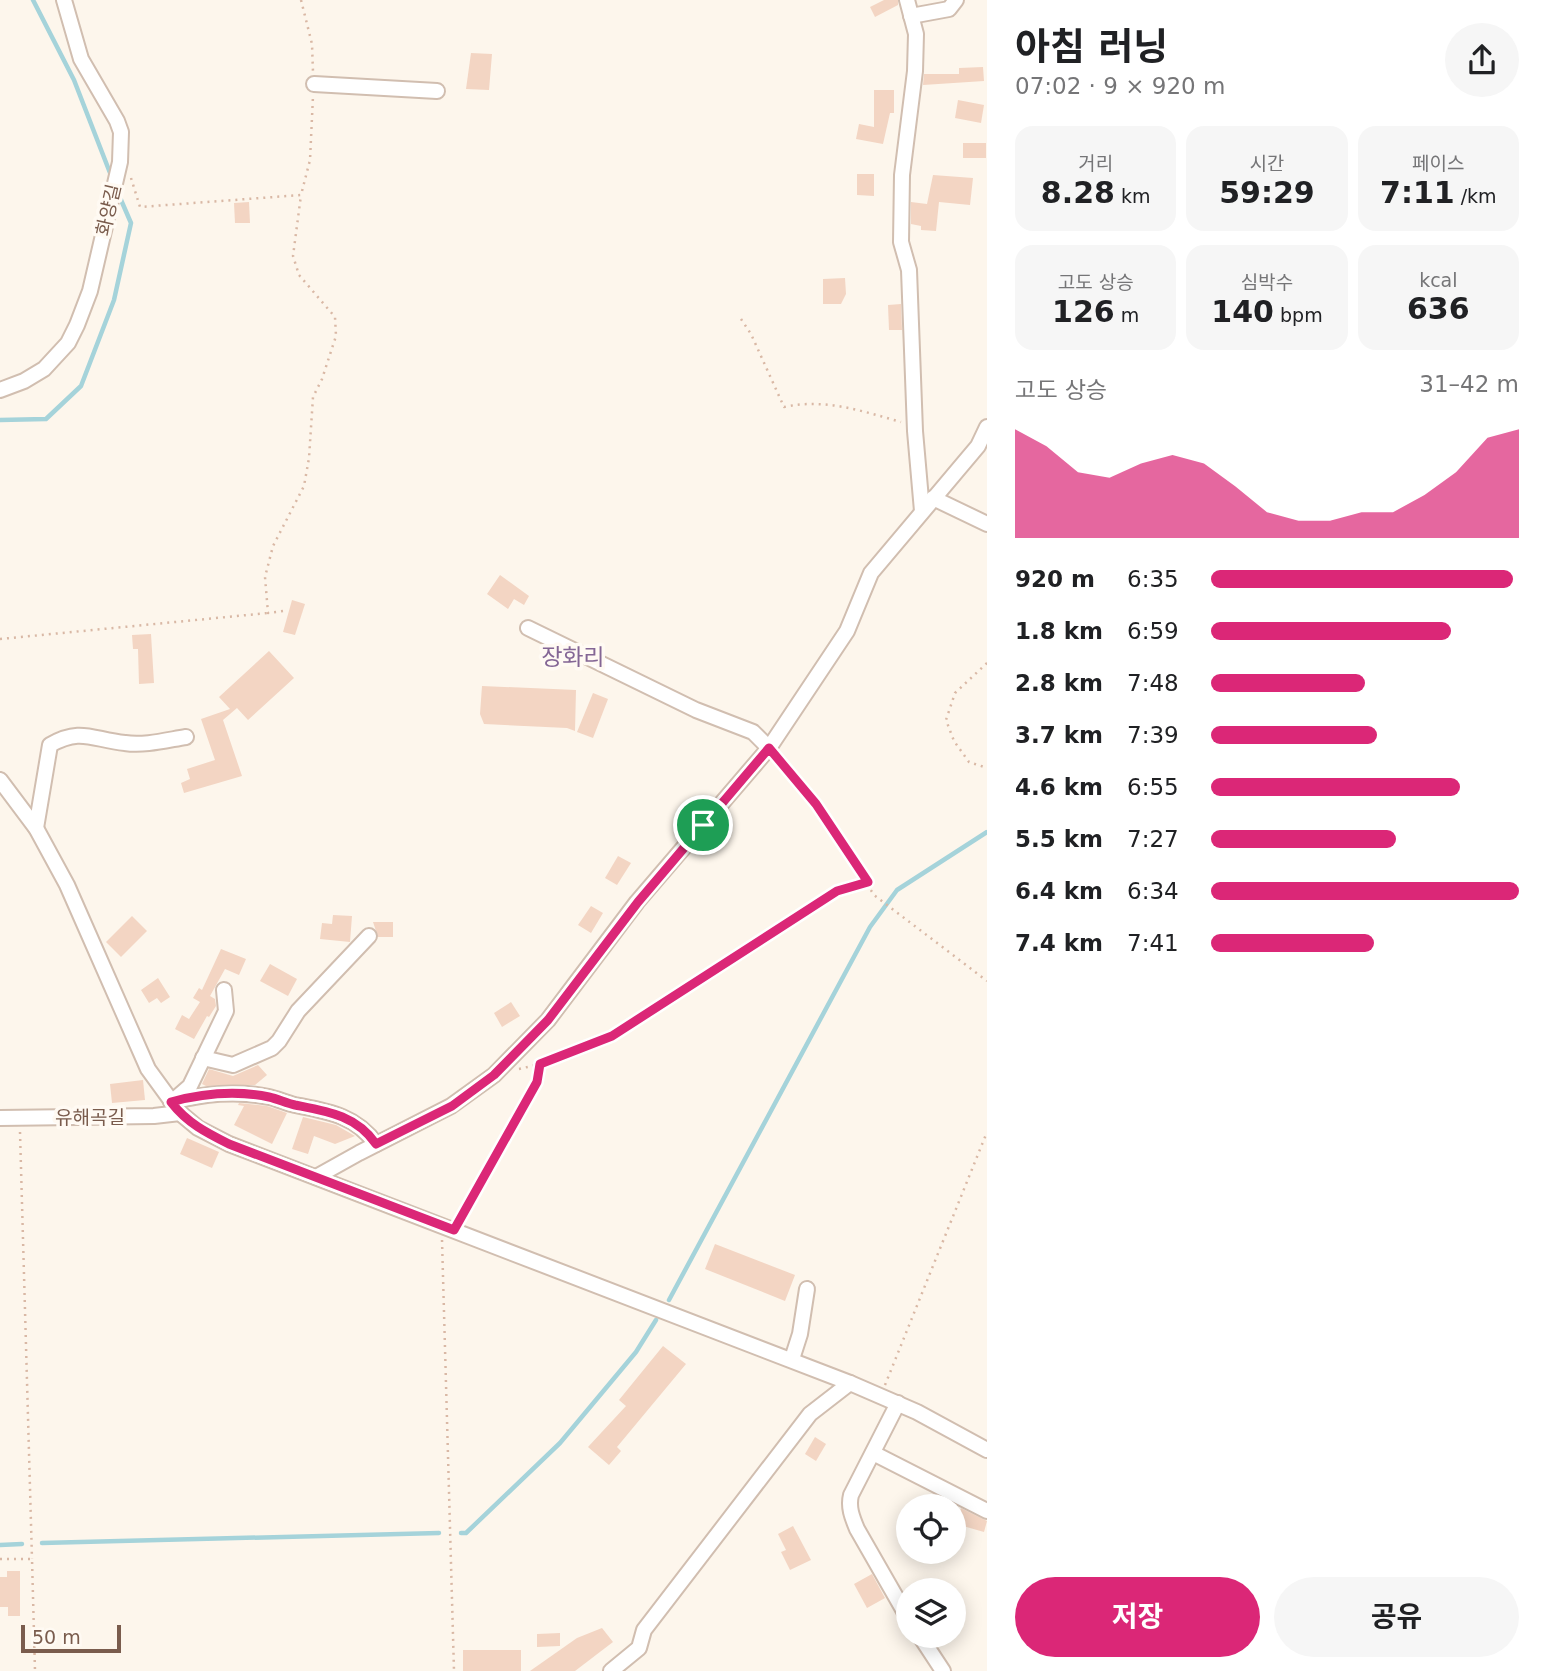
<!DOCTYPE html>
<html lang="ko">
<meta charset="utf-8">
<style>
:root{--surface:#fff;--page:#f6f6f6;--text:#202124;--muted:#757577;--accent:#db2777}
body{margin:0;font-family:"DejaVu Sans","Noto Sans KR",sans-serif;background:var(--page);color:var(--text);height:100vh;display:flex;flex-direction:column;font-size:26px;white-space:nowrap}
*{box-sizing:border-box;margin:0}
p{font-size:23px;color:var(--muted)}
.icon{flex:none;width:38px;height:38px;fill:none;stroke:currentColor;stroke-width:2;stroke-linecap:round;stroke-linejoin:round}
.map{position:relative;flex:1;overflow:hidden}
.details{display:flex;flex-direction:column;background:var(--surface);width:560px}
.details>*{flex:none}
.tools{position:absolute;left:896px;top:1494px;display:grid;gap:14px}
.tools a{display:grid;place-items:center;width:70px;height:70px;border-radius:50%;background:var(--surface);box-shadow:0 4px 18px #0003;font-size:35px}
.scale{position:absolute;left:21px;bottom:18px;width:100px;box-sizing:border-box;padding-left:7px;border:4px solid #7a5c4d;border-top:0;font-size:19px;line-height:24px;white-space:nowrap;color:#7a5c4d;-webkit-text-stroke:5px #fffaf3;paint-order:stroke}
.pin{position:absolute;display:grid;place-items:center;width:60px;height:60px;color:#fff;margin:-30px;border:4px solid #fff;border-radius:50%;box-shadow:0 2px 7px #0007}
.round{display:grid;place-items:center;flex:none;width:74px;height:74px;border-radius:37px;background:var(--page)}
.summary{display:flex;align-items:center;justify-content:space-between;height:119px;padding:0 28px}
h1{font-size:38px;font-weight:700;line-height:52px}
.stats{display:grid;grid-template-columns:repeat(3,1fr);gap:10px;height:119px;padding:7px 28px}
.stats div{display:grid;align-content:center;border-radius:18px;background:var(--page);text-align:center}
.stats b{font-size:30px;font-weight:700}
.stats small{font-size:19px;font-weight:400}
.stats p{font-size:19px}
.chart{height:196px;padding:14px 28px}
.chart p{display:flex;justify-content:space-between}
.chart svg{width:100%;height:126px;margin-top:7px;fill:var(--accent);opacity:.7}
.primary-button{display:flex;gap:14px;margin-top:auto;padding:14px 28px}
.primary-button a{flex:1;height:80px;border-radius:42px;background:var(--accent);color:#fff;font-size:28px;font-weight:700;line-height:80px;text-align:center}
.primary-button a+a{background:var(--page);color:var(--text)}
ul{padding:0 28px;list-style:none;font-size:23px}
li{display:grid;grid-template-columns:112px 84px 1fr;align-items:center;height:52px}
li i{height:18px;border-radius:9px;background:var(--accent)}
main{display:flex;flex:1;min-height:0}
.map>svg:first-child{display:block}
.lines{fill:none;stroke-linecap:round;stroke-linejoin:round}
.stream{stroke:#a5d3da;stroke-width:4.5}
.building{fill:#f3d5c3}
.minor-casing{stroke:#d1beb0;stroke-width:18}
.path{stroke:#d9b8a5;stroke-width:2.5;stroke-dasharray:2 5;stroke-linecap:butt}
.minor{stroke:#fff;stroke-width:14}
.route-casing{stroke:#fff;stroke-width:14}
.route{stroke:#db2777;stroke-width:9}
.labels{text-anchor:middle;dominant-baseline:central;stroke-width:7;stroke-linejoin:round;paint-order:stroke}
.street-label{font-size:19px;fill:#7a5c4d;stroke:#fffaf3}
.quarter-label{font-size:23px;fill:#846695;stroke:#fffaf3}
</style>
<main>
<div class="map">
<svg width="987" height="1671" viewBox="0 0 987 1671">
<rect width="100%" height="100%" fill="#fdf6ec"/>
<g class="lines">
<g class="stream">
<polyline points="33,0 74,80 112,178"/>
<polyline points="0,420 46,419 81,386 114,300 131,223 118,193"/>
<polyline points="669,1300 870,927 897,890 987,832"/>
<polyline points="461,1533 466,1533 560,1443 636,1352 656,1320"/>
<polyline points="42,1543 439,1533"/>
<polyline points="0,1545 22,1544"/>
</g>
</g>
<g class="building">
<polygon points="884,0 898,0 898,5 875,17 870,7"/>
<polygon points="471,53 492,54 489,90 466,89"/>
<polygon points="983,67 984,81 923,85 924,74 959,74 959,68"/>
<polygon points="874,90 894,90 894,113 890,113 883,144 856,139 859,124 874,127"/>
<polygon points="958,100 984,105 981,123 955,118"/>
<rect x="963" y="143" width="23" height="15"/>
<polygon points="857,174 874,174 874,196 857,195"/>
<polygon points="933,175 973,178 970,205 939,202 936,231 921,230 921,226 911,224 911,202 927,204"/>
<polygon points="249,202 250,223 235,223 234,203"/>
<polygon points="845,278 846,294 841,304 823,304 823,279"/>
<polygon points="901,304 902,330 889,330 888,305"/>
<polygon points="500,575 529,596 524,605 514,599 508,609 487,594"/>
<polygon points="292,600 305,604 295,635 283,632"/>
<polygon points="151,634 154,683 139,684 138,649 133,649 132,635"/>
<polygon points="269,651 294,678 248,720 237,708 223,720 242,776 184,793 181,783 190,779 187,769 215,760 201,719 230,709 219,697"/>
<polygon points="482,686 576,690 575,731 567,728 484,724 480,714"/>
<polygon points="593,693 608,699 593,738 577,732"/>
<polygon points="618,856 631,863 617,885 605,878"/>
<polygon points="591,906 603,913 591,933 578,925"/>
<polygon points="333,915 352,916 350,942 320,939 322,923 332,924"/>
<polygon points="132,916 147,931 121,957 106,942"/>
<polygon points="373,922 393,922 393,937 378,937"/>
<polygon points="221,949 246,959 239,975 225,969 210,996 215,999 216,1006 209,1017 207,1016 194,1039 175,1029 182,1015 189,1019 200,1002 193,998 199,988 202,990"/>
<polygon points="270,964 297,979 288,996 260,981"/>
<polygon points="158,978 170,997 161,1003 157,998 149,1003 141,990"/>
<polygon points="511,1002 520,1016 502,1027 494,1013"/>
<polygon points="258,1065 267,1075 255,1085 206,1086 202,1084 209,1069 233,1076"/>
<polygon points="143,1080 145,1100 112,1103 110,1084"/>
<polygon points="239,1103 267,1106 287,1113 272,1144 234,1125 244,1106 238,1105"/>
<polygon points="303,1117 336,1125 355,1136 335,1144 314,1136 308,1154 292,1149"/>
<polygon points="187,1138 219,1152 212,1168 180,1154"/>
<polygon points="715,1244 795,1275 785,1301 705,1269"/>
<polygon points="663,1346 686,1364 617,1447 621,1451 609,1465 588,1447 626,1406 619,1400"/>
<polygon points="815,1437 826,1444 816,1461 805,1454"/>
<polygon points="961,1508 987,1521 984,1532 956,1524"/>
<polygon points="793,1526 811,1560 790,1570 781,1552 786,1550 778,1534"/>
<polygon points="7,1571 20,1571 20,1616 8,1616 8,1607 0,1607 0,1577 7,1577"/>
<polygon points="872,1574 885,1598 867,1608 854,1584"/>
<polygon points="602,1628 613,1642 575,1671 530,1671 577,1638"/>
<polygon points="560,1633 560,1646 537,1647 537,1634"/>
<rect x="463" y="1650" width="58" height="21"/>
</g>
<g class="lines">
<g class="minor-casing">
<g id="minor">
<polyline points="907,0 916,34 915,71 902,175 901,242 909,270 915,431 922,511"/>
<polyline points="911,16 949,9 956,0"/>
<polyline points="314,84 437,91"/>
<polyline points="0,390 24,381 44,369 68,343 77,325 90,291 120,162 121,132 117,121 81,59 64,0"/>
<polyline points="933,498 987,524"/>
<polyline points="528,628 696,710 753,732 769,748"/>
<polyline points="0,780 36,828 67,885 148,1069 180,1113 198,1128 229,1144 850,1383 917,1412 987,1450"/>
<path d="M36 828 50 745C81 727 93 740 125 743 144 746 167 740 186 737"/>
<polyline points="203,1058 233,1065 272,1048 279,1041 298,1011 369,936"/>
<polyline points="175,1099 190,1086 226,1011 224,990"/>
<path d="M171 1102C204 1094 235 1090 269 1097 278 1099 286 1103 295 1105 326 1111 356 1115 376 1144"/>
<polyline points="0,1118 154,1116 180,1113"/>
<polyline points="316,1177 359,1153 451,1106 494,1075 548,1020 637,902 769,748 847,631 871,573 978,446 987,427"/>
<polyline points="792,1359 800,1334 807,1289"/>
<path d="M898 1403 851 1495C848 1507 852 1517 857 1529L908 1618"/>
<polyline points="873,1453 987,1511"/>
<polyline points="920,1636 943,1671"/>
<polyline points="611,1671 639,1648 644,1630 810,1414 850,1383"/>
</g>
</g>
<g class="path">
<polyline points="301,0 312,44 313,72"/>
<polyline points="131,178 140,207 301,195 310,160 313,96"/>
<path d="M741 319 751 334 784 407C825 398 862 411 901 422"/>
<polyline points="283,611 268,613 265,577 273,546 304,486 309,458 313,397 322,379 336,336 335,317 299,275 293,256 301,195"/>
<polyline points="0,639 268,613"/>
<polyline points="987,663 955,693 946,720 954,741 969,762 987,768"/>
<polyline points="778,759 816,804 874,895 987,981"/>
<polyline points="519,1069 540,1064 613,1036 837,891 868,882"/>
<polyline points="20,1132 32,1559"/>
<polyline points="460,1219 537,1082 540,1064"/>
<polyline points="442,1240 454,1671"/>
<polyline points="885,1385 987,1132"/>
<polyline points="0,1559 32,1559 35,1671"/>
</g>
<use href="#minor" class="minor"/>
</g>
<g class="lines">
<g class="route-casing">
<path id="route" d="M769 748 816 804 868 882 837 891 612 1036 540 1064 537 1082 454 1230 229 1144C207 1133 187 1123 171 1102 204 1093 235 1090 269 1097 278 1099 286 1103 295 1105 326 1111 356 1115 376 1144L452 1106 494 1075 548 1020 638 902Z"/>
</g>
<use href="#route" class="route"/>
</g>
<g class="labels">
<g class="street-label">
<text transform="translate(108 210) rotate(-77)">화양길</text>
<text x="90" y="1117">유해곡길</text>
</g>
<g class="quarter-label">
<text x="573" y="657">장화리</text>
</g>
</g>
</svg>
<div class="tools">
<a><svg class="icon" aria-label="locate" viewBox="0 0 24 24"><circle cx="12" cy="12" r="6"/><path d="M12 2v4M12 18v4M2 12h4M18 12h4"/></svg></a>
<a><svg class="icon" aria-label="layers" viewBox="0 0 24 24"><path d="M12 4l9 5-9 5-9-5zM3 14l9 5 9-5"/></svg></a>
</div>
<div class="scale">50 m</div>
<div class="pin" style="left:703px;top:825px;background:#1e9e55"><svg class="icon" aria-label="arrive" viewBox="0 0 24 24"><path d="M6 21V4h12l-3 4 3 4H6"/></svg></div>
</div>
<section class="details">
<div class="summary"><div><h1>아침 러닝</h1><p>07:02 · 9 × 920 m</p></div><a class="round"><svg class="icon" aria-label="share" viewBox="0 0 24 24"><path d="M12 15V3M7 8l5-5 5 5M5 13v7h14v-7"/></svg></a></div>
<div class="stats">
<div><p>거리</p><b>8.28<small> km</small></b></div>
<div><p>시간</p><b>59:29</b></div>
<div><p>페이스</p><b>7:11<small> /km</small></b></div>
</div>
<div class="stats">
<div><p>고도 상승</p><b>126<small> m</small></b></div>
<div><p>심박수</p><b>140<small> bpm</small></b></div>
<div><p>kcal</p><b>636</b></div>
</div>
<div class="chart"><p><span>고도 상승</span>31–42 m</p>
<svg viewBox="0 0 160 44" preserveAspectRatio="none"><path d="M0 44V6L10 12L20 21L30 23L40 18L50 15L60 18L70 26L80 35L90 38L100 38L110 35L120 35L130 29L140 21L150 9L160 6V44z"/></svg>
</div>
<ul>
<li><b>920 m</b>6:35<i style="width:98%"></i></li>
<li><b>1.8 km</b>6:59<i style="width:78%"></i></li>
<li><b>2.8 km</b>7:48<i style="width:50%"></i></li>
<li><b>3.7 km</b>7:39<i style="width:54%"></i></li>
<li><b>4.6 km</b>6:55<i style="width:81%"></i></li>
<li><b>5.5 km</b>7:27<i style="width:60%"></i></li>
<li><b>6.4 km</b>6:34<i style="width:100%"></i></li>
<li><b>7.4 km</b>7:41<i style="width:53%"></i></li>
</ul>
<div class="primary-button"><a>저장</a><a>공유</a></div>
</section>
</main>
